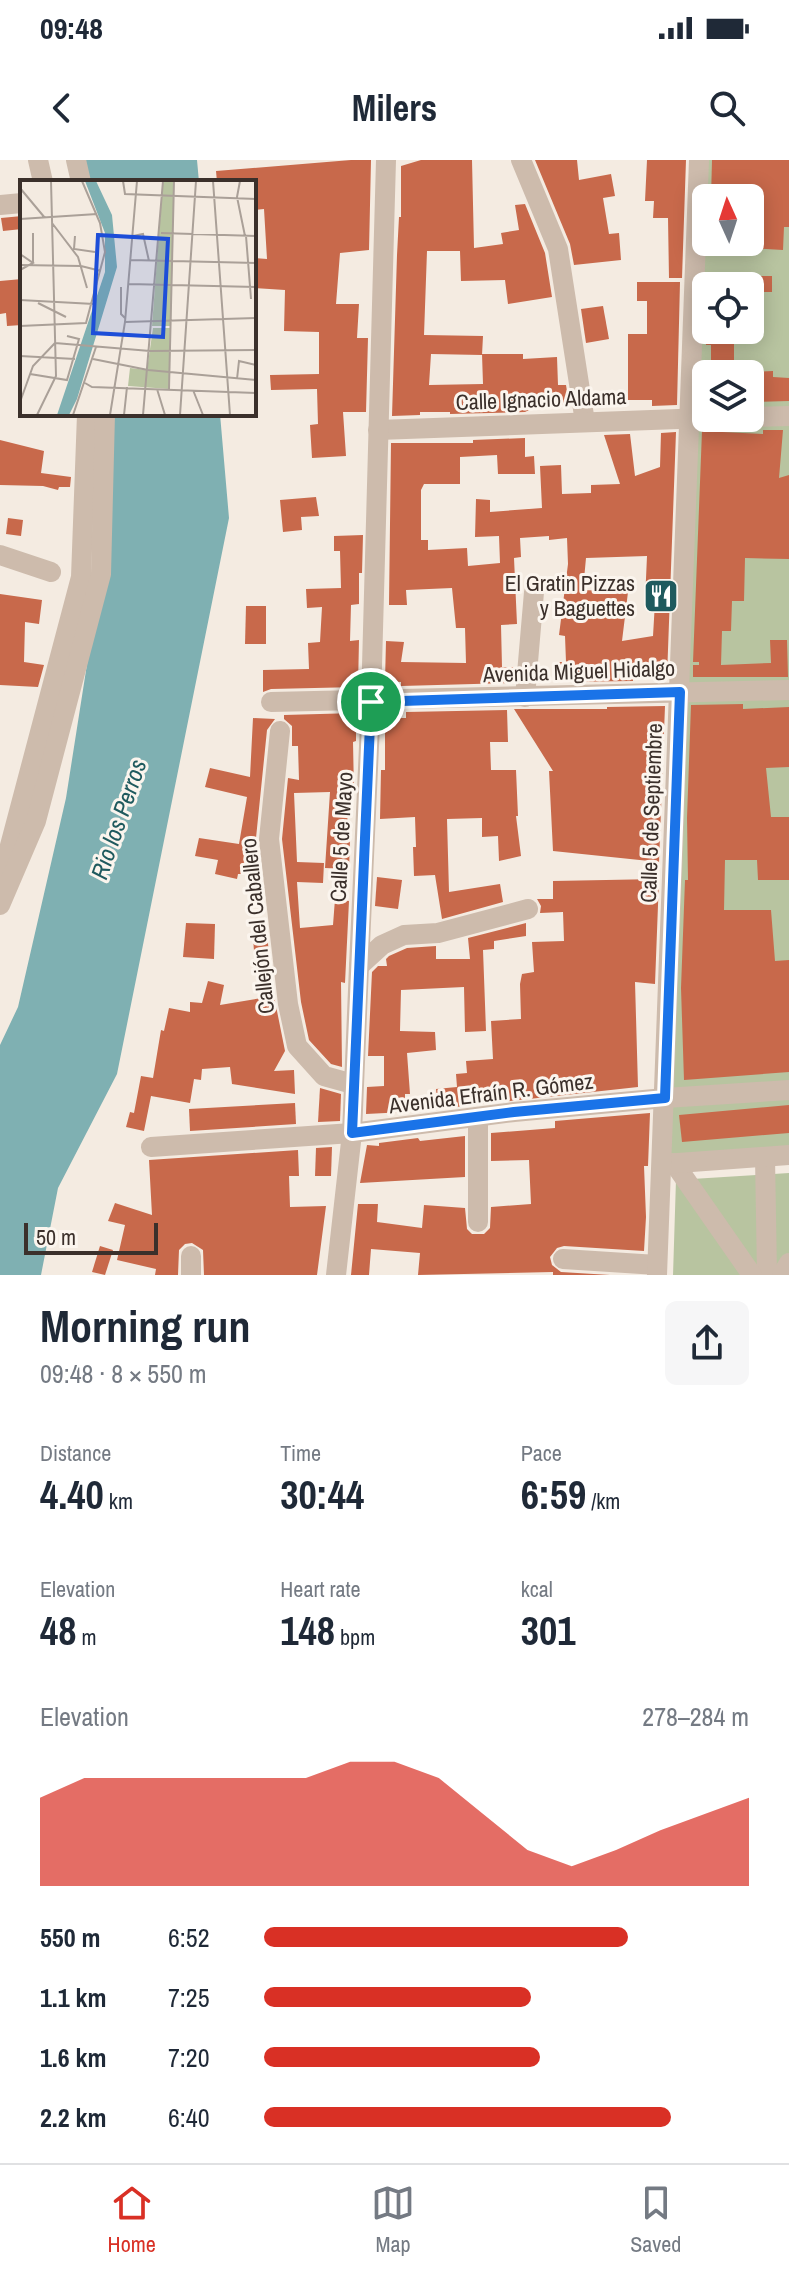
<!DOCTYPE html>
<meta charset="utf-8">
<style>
:root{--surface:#fff;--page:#f6f6f7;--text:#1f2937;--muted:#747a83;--line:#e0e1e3;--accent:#d93025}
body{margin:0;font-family:"Archivo Narrow",sans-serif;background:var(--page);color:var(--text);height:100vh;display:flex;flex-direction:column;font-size:30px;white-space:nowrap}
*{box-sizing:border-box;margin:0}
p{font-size:26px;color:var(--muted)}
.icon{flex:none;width:44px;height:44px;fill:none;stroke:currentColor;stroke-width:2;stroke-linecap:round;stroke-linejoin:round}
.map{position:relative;height:1115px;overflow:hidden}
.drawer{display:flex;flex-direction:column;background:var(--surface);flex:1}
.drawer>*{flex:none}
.needle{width:52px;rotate:357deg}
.tools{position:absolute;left:692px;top:24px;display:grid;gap:16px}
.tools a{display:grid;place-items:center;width:72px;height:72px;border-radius:12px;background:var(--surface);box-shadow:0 4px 20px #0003;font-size:40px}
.scale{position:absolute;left:24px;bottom:20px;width:134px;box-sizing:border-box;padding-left:8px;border:4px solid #3b302b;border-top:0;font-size:22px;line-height:28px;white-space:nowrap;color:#3b302b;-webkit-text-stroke:6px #fbf5ee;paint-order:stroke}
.pin{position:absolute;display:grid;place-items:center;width:68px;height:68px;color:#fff;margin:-34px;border:4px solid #fff;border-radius:50%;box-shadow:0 2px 8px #0007}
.round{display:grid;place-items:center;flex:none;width:84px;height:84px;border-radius:12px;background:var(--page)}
.overview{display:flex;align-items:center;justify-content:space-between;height:136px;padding:0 40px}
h1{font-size:44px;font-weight:800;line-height:60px}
.figures{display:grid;grid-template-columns:repeat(3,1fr);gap:12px;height:136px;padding:8px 40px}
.figures div{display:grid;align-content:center}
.figures b{font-size:40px;font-weight:800}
.figures small{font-size:22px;font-weight:400}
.figures p{font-size:22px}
.chart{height:224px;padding:16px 40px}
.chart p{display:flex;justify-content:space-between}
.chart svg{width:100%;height:144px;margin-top:8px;fill:var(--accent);opacity:.7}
ul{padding:0 40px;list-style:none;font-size:26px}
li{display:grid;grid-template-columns:128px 96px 1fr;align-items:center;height:60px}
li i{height:20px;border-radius:10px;background:var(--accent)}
.status{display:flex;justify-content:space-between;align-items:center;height:56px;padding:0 40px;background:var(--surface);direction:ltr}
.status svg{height:22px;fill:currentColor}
header{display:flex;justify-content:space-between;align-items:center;height:104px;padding:0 40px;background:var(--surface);font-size:36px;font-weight:800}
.menu{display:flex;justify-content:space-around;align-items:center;height:112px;border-top:2px solid var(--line);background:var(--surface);font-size:22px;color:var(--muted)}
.menu a{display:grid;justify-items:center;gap:4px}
.menu .active{color:var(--accent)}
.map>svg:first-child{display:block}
.green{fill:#b8c4a0;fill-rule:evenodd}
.water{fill:#7fb0b2}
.building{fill:#c8694b;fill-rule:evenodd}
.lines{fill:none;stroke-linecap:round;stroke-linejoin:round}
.minor{stroke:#cdbbac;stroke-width:20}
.route-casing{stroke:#fff;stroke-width:16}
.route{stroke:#1a73e8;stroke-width:10}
.labels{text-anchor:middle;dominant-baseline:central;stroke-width:6;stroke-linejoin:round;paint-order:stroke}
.street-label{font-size:22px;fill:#3b302b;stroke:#fbf5ee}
.poi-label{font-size:22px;fill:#3b302b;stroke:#fbf5ee;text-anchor:end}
.water-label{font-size:24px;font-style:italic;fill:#1f5a5e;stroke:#fbf5ee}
.inset-road{fill:none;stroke:#aaa098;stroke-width:2}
.view{fill:#1d4ed8;fill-opacity:0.15;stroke:#1d4ed8;stroke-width:4}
.inset-edge{fill:none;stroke:#3b302b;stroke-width:4}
</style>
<div class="status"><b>09:48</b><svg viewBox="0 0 49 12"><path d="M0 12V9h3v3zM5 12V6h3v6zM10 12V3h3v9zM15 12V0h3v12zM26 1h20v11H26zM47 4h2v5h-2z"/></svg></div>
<header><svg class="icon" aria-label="back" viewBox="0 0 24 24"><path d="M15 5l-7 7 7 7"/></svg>Milers<svg class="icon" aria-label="search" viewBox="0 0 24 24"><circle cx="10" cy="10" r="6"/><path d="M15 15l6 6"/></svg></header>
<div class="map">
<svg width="789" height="1115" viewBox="0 0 789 1115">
<rect width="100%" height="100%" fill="#f4ebe1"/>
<g class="green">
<path d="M699 0H789V995L660 1004ZM706 38H750V82H706ZM706 126H750V170H706ZM706 214H750V258H706Z"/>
<polygon points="789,1013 789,1115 673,1115 676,1020"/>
</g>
<g class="water">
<polygon points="76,0 197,0 199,22 81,22"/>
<polygon points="105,254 220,254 229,358 117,914 58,1028 41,1115 0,1115 0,885 18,847 66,638 101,415"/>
</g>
<g class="building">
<polygon points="351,0 371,0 369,90 340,93 336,144 359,144 357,178 368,178 366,252 343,252 346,296 312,298 310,265 318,264 317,229 271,230 270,215 319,214 319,172 284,171 285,130 254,128 254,98 267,99 264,49 254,50 254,22 217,22 216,11"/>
<polygon points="421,0 472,0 474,88 503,84 501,73 519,70 515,45 525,44 545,93 552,137 508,144 505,120 461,121 460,91 427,91 424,175 483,176 482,195 431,194 429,225 483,224 482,194 523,194 523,199 557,197 558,225 566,225 569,244 531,247 531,249 525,252 450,254 450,252 420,252 420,255 392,256 397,95 399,57 401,57 401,6"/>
<polygon points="535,0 577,0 579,20 611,14 615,36 603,38 609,74 619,73 621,100 574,105 570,84"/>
<polygon points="647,0 686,0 682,118 669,118 668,58 653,58 654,41 645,41"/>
<polygon points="712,0 789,0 789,67 784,67 783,90 750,88 750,38 711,38"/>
<polygon points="22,56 22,69 3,71 1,58"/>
<rect x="750" y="116" width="22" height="16"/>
<polygon points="22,119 22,165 7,166 6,153 0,154 0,121"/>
<polygon points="637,122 680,122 677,245 652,246 652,240 628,240 628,174 647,174 647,141 637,141"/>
<polygon points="603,146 609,179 586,183 581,149"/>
<polygon points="706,170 734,170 734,214 711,214 711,185 706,185"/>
<polygon points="773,211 773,217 789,218 789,241 750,242 750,212"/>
<polygon points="763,270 783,270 779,318 789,315 789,399 745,398 744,441 732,441 731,471 722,471 721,505 771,503 770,480 787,480 788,517 693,517 693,505 699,505 699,502 693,502 702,271 763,274"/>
<path d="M676 272 667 517 633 516V521L557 522V502H566L565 476 559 475 568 404 567 378 549 380V376L520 378 521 397 514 398 517 464 501 465 502 507H514L513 523 401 526V522L385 521 386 481 404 482 401 502 466 503 465 468H456L452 428 406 430 407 445H389L391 283H473V280L525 278V297L534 296 535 314H498L497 295 460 297V324H424L421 330V380H428V390L467 388 468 406 500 403 499 376 475 377 476 339 490 340V352L542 348 540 306 561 305 562 334 591 333V325L620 324 604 275 630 274 635 316 660 307 661 273ZM647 396 645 441 655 442 653 476 622 481 628 432 583 430 586 398Z"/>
<polygon points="0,280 44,291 41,313 71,317 70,327 59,327 58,330 43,326 0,325"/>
<polygon points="316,337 319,356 301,357 302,370 283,372 280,340"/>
<polygon points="8,358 23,360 21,376 6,374"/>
<polygon points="363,375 362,413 359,413 359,444 351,445 350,481 359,480 358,527 271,529 263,532 263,510 309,509 308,483 320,482 322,447 307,448 306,429 341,428 340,391 334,391 334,376"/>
<polygon points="0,434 42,440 39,464 25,462 24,502 44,505 38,527 0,525"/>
<polygon points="246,446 266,446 266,484 245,484"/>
<polygon points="743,544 743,549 789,547 789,607 766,608 771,657 789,657 789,720 758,720 757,700 725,700 724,750 771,750 775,801 789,800 789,912 684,920 681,828 685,720 688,720 687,658 691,545"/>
<polygon points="665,546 659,702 553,691 549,611 553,611 514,549 607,549 607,547"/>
<polygon points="507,550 508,582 490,582 491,610 516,610 518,656 516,656 521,696 499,701 498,676 482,677 482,658 447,659 449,732 500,724 503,742 442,759 435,715 414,716 413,687 416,687 415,657 380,659 381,610 385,610 385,558 406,558 406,552"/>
<polygon points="356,553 356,581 353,582 354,632 348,632 347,679 350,680 349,709 325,708 330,632 294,633 297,702 324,703 323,723 297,722 300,768 333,765 335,739 349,741 345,823 341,822 342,907 331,904 309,880 301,842 282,679 288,618 299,620 298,586 292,586 292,566 284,559 284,555"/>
<polygon points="253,558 275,559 267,570 256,678 260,714 238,714 237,719 215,714 218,700 195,696 199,678 239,684 247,637 205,627 210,608 250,617"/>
<polygon points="377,717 402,720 398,749 375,746"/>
<polygon points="659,719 655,824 635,822 638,927 438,949 436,929 457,927 456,914 467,913 466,901 493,899 491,861 521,859 520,824 522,814 534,812 532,782 564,781 563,752 540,753 541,746 537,739 553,739 553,721"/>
<polygon points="186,763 215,764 214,799 183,797"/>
<polygon points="526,763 526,776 494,781 494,789 483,790 486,871 465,872 464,827 401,830 400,871 435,872 436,890 407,893 410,934 405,934 405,952 366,954 367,927 384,926 384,896 368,896 372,812 378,806 387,806 386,799 389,796 407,788 436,786 436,799 470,799 468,778"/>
<polygon points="266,764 270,803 255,804 252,765"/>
<polygon points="208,821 224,825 220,845 274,836 285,891 274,911 294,910 295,934 232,924 230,907 202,909 201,920 194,919 190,943 151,936 144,971 126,967 130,952 134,953 141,916 153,918 161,870 164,871 169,848 190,852 190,842 202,843"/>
<polygon points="320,928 341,934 340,961 318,962"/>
<polygon points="295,943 296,964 190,971 189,949"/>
<polygon points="789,945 789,973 682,982 679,955"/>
<polygon points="650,953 648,1006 644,1006 646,1057 644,1091 564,1086 557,1088 550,1097 552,1105 561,1112 610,1115 553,1115 553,1112 418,1115 420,1093 371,1089 369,1115 351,1115 358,1044 378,1044 377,1062 422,1068 424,1045 465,1048 467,1069 472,1074 484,1074 490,1068 491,1047 531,1044 529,1000 491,1001 491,973 555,968 555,961"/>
<polygon points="465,976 465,1017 360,1023 367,985 379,986 379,983 418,978 420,981"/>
<polygon points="332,987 331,1016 315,1016 316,988"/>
<polygon points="298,990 299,1016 289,1016 290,1047 326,1046 317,1115 204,1115 203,1090 192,1083 185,1084 179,1090 178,1115 155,1115 156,1109 117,1100 125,1065 108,1061 115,1043 152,1055 149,1000"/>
<polygon points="100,1086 113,1090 105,1115 92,1112"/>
</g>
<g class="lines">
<g class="minor">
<polyline points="38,0 43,22"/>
<polyline points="76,0 81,22"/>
<polyline points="521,0 558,89 585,262"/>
<polyline points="0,45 22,43"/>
<polyline points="750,257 789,256"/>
<polyline points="378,270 706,258"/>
<polyline points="0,395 51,412"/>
<polyline points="525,537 534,432"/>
<polyline points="271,542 789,530"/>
<polyline points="280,571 269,679 288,844 297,886 324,916 353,924"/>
<polyline points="3,712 81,417 87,254"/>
<polyline points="0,745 36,661 101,414 105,254"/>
<polyline points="359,806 382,785 404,775 438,773 528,749"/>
<polyline points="478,957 478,1062"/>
<polyline points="151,987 352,973 514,952 665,938 789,930"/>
<polyline points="765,997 767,1115"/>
<polyline points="674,1003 752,1115"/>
<polyline points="664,1004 789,995"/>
<polyline points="191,1096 191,1115"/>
<polyline points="563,1099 657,1105"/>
<polyline points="336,1115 352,973 359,806 371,542 386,0"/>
<polyline points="657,1115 699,0"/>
<polyline points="782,1115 789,1103"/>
</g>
</g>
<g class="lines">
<g class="route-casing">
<polygon id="route" points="680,532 665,938 514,952 352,973 371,542"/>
</g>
<use href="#route" class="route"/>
</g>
<defs>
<g id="restaurant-square" transform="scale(1.8)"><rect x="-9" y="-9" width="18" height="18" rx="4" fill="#1f5a5e" stroke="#fbf5ee"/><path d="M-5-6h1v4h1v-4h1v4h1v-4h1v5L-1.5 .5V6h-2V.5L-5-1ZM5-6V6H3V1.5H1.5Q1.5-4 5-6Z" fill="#fff"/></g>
</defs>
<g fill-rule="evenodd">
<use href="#restaurant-square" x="661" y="436"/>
</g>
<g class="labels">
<g class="street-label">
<text transform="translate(541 239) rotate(-2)">Calle Ignacio Aldama</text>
<text transform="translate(579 511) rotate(-2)">Avenida Miguel Hidalgo</text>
<text transform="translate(651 653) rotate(-88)">Calle 5 de Septiembre</text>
<text transform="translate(341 677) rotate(-87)">Calle 5 de Mayo</text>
<text transform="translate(257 766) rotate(-96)">Callejón del Caballero</text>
<text transform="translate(491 933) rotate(-7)">Avenida Efraín R. Gómez</text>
</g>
<g class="poi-label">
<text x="635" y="423">El Gratin Pizzas<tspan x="635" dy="25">y Baguettes</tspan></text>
</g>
<g class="water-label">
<text transform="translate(118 659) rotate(-71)">Rio los Perros</text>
</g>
</g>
<g transform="translate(20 20)">
<rect width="236" height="236" fill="#f4ebe1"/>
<path d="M143 1H154L151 146H132ZM133 148H150L149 209 108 206 110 188 127 190Z" fill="#b8c4a0"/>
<path d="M65 1H76L92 35 97 87 57 219 49 235H37L85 92V53Z" fill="#7fb0b2"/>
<path class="inset-road" d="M103 1 105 14 236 19M193 1 210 235M220 1 217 17 225 56M0 8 25 38M0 39 77 34M32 43 58 77 67 108M141 53 236 56M55 56 54 69 75 72M113 56 123 54 129 81M226 56 231 119M0 74 13 83 0 90M111 80 236 83M13 83V53M0 85 61 86 81 91M109 104 236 107M101 107V134L105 138M0 120 74 124M18 123 46 137M105 142 236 138M0 146 66 143 85 72 80 43 62 1M35 163 130 171 236 170M0 176 55 179M73 179 128 190 236 200M10 194 47 200 59 159 47 156M217 199 219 181 236 185M65 203 72 207 236 213M137 209 145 235M149 209 154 1M173 210 183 235M0 222 13 186 35 163M17 235 36 196 31 1M53 235 76 167M90 235 105 142 117 1M104 235 107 207M123 235 143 1M160 235 176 1"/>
<path class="view" d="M78 55 148 59 143 157 73 153Z"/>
<rect width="236" height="236" class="inset-edge"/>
</g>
</svg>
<div class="tools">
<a><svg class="needle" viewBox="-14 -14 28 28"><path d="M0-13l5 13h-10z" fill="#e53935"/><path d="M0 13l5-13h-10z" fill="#747a83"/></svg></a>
<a><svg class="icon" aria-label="locate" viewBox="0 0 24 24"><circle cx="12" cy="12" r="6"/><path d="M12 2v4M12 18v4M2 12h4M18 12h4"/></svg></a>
<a><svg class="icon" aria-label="layers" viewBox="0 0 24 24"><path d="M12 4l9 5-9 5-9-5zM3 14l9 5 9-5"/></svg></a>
</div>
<div class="scale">50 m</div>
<div class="pin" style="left:371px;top:542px;background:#1e9e55"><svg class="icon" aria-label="arrive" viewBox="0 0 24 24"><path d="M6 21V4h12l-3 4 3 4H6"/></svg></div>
</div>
<section class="drawer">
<div class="overview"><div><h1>Morning run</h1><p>09:48 · 8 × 550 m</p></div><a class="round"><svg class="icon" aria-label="share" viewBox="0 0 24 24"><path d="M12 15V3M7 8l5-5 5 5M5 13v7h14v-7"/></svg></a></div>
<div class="figures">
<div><p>Distance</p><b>4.40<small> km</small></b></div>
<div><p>Time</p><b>30:44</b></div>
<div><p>Pace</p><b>6:59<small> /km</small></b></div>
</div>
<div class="figures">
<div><p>Elevation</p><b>48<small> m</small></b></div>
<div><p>Heart rate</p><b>148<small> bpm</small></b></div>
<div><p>kcal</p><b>301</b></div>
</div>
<div class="chart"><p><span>Elevation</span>278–284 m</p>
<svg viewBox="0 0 160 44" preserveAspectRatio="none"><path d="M0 44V17L10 11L20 11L30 11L40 11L50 11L60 11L70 6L80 6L90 11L100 22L110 33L120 38L130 33L140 27L150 22L160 17V44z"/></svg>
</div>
<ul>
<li><b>550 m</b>6:52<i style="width:75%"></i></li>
<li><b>1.1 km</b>7:25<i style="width:55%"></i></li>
<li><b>1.6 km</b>7:20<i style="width:57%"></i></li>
<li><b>2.2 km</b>6:40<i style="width:84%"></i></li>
</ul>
</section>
<nav class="menu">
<a class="active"><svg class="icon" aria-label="home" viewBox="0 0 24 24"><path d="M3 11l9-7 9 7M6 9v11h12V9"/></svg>Home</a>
<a><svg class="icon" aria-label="map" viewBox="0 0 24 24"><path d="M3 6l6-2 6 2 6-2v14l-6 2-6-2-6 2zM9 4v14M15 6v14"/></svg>Map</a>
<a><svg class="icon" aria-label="saved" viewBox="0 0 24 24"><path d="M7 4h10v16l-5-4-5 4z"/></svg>Saved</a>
</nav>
